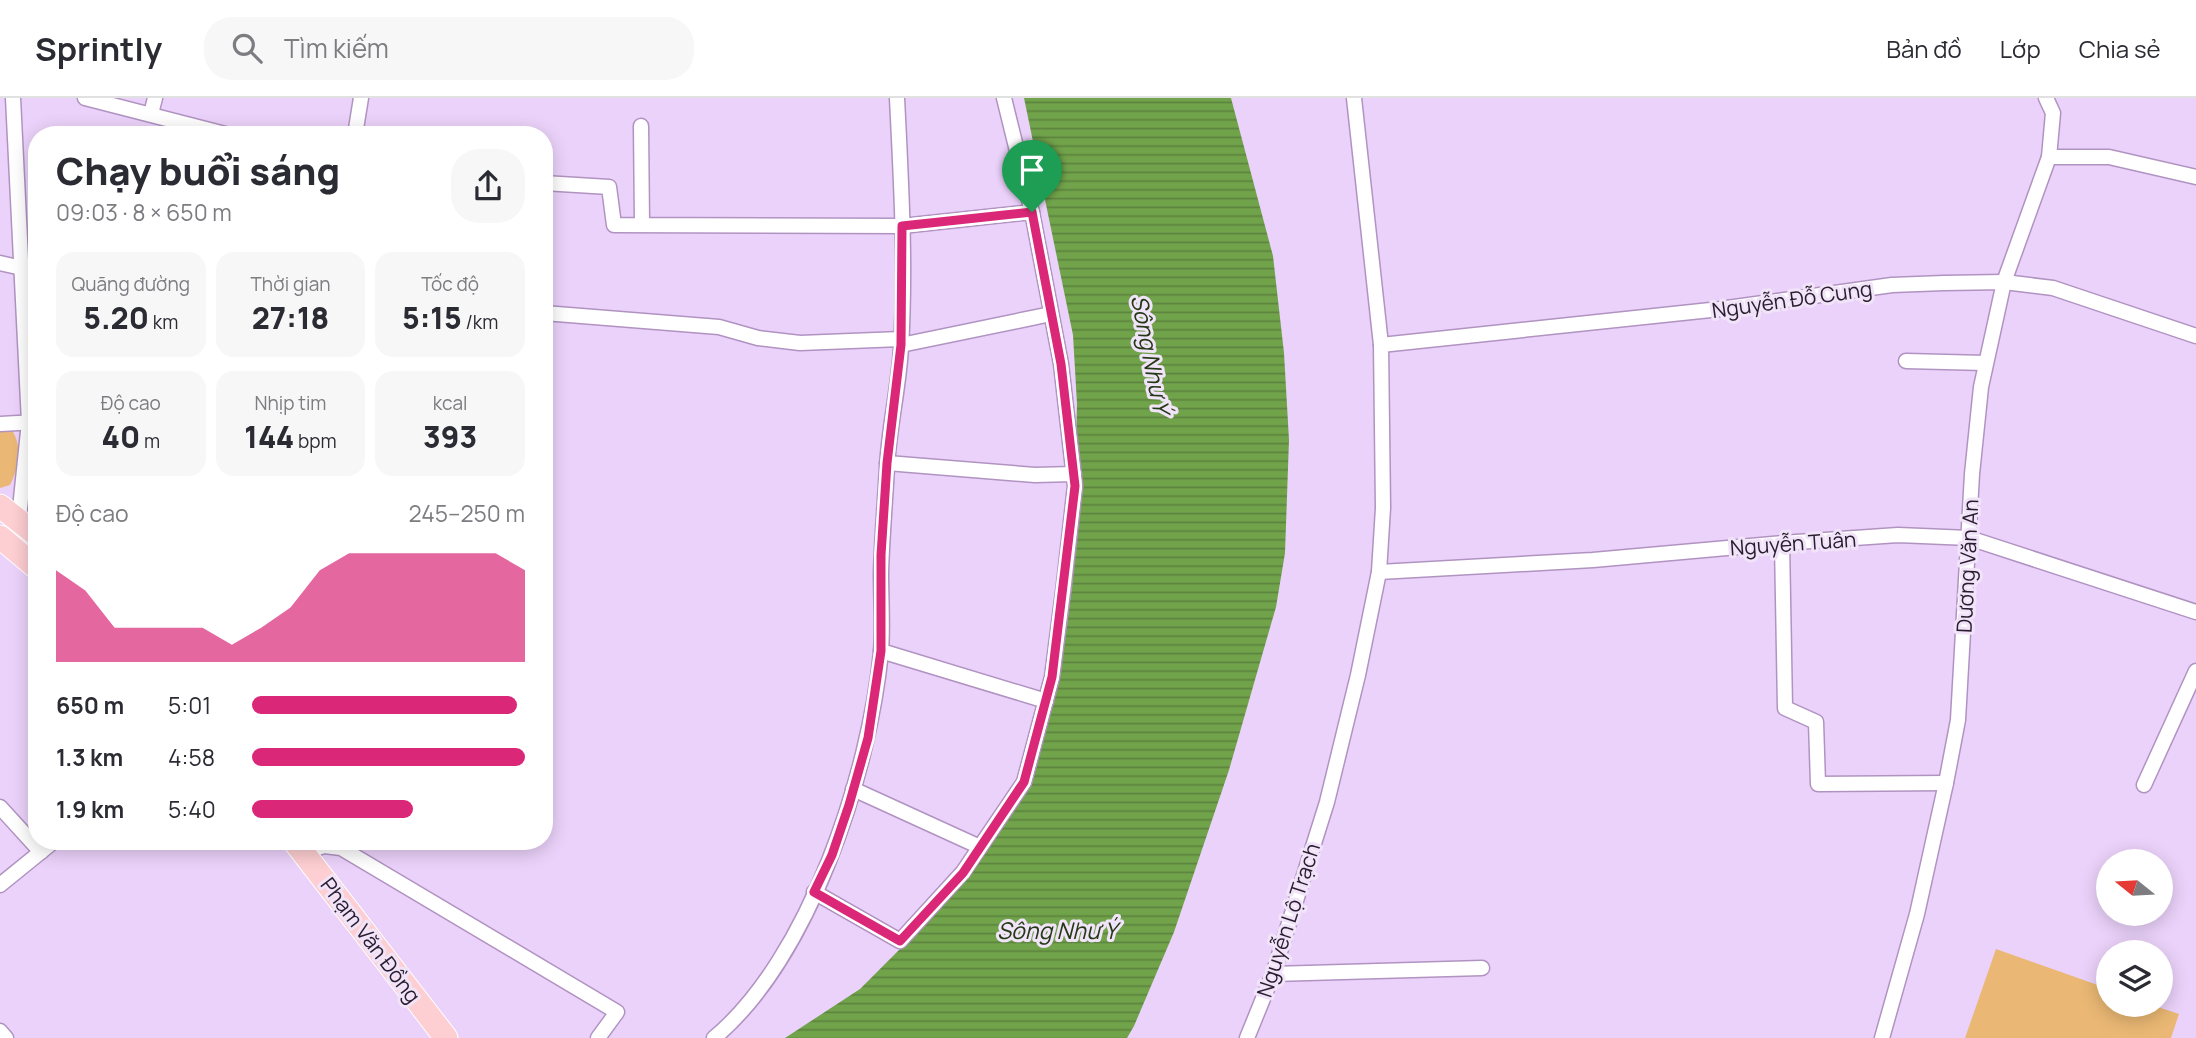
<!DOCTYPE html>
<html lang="vi">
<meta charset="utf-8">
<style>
:root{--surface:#fff;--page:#f7f7f7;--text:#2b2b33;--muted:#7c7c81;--line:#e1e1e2;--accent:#db2777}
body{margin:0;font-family:Manrope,sans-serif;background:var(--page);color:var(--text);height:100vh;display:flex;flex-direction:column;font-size:26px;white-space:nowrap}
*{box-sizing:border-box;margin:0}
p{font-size:23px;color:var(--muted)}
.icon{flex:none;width:38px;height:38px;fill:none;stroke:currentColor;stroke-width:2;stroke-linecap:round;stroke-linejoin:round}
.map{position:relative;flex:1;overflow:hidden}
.details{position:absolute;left:28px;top:28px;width:525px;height:724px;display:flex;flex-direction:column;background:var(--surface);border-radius:28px;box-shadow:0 4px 18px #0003}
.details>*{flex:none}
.needle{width:46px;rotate:288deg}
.fabs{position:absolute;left:2096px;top:751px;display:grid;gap:14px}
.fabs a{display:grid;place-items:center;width:77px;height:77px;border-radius:50%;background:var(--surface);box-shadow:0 4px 18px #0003;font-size:35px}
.pin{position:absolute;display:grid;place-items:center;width:60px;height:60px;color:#fff;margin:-72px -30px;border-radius:50% 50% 50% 0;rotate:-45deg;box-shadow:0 0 7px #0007}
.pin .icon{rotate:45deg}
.round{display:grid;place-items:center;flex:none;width:74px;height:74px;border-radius:28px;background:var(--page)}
.overview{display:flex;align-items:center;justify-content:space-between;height:119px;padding:0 28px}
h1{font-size:38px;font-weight:800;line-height:52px}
.stats{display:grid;grid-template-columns:repeat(3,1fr);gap:10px;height:119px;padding:7px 28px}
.stats div{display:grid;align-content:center;border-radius:18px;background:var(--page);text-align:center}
.stats b{font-size:30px;font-weight:800}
.stats small{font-size:19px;font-weight:400}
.stats p{font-size:19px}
.chart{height:196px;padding:14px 28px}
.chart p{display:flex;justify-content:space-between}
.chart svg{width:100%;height:126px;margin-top:7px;fill:var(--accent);opacity:.7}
ul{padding:0 28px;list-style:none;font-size:23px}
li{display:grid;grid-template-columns:112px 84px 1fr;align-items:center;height:52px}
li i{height:18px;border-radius:9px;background:var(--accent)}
header{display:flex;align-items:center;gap:42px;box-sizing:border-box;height:98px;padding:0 35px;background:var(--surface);border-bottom:2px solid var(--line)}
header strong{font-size:33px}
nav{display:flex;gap:38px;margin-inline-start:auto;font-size:24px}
.search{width:490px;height:63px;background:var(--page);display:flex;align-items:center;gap:18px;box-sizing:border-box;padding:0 24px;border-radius:28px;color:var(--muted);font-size:26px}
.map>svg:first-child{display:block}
.green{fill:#eab874}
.water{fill:url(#water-rules)}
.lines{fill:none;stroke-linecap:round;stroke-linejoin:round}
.street-casing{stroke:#b193c2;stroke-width:17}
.primary-casing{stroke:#fff;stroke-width:25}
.street{stroke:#fff;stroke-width:14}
.primary{stroke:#fdced2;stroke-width:23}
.route-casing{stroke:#fff;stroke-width:14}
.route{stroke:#db2777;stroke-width:9}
.labels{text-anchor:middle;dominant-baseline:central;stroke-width:6;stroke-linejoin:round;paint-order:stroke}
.street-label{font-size:21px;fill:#281c2e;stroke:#f1e4f9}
.water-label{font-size:23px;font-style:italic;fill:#243915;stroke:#f1e4f9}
</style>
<header>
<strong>Sprintly</strong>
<div class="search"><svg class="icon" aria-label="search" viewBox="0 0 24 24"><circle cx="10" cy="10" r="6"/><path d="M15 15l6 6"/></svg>Tìm kiếm</div>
<nav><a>Bản đồ</a><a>Lớp</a><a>Chia sẻ</a></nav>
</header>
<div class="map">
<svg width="2196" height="940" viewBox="0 0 2196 940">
<defs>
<pattern id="water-rules" width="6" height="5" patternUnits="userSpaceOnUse" patternTransform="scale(1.75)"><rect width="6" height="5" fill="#71a34b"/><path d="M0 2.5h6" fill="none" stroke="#5d843f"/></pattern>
</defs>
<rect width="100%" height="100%" fill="#ebd2fa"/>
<g class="green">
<path d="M12 332C23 351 19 368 10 387L0 390V333Z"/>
<polygon points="1996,851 2109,891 2109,906 2152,907 2179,916 2171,940 1965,940"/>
</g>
<polygon class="water" points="1024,0 1231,0 1273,158 1284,255 1289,342 1285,455 1276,509 1229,672 1174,834 1134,928 1127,940 785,940 860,891 928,823 993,736 1031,661 1058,587 1072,489 1077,306 1073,237"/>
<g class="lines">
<g class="street-casing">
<g id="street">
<polyline points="13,0 29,324 19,420 15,427"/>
<polyline points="85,0 229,37"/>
<polyline points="151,16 155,0"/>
<polyline points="641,28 642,126"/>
<polyline points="355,37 361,0"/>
<polyline points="2049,59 2109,59 2196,79"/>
<polyline points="544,85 609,89 614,127 902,128 1032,114"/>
<polyline points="0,165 22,170"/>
<polyline points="544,215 719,229 758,240 800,245 901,241"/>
<polyline points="901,247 1051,216"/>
<polyline points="1381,247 1720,211 1892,187 1944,185 2004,184 2053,190 2196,238"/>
<polyline points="1906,263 1985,265"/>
<polyline points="0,326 37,324"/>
<polyline points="887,365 1035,377 1074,376"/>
<polyline points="1782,445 1785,610 1816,624 1818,686 1946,685"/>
<polyline points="1379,474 1593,462 1782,445 1898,437 1969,440 2196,514"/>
<polyline points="881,553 1046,603"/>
<polyline points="2144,687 2196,573"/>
<polyline points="853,691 980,749"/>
<polyline points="0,709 41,754"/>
<polyline points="304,755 324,748 341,750 617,914 598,940"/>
<polyline points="0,787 53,744"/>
<polyline points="814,794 900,843 963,774 1024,684 1052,579 1064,486 1075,388 1061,266 1032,114 1004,0"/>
<polyline points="1273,876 1482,870"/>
<polyline points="0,933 6,940"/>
<path d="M714 940C810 860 869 676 881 554 883 528 881 501 881 475 882 440 885 405 887 369 889 329 899 289 901 249 906 166 901 82 897 0"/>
<polyline points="1247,940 1273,876 1327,704 1358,577 1379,474 1383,410 1381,247 1354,0"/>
<polyline points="1882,940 1917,816 1946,685 1958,622 1972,376 1981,289 2004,184 2049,59 2053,15 2046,0"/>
</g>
</g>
<g class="primary-casing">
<g id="primary">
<polyline points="0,408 37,437"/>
<polyline points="0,439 37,470"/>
<polyline points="295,744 446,940"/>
</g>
</g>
<use href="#street" class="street"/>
<use href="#primary" class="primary"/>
</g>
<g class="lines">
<g class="route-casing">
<polygon id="route" points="1032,114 1061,266 1075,388 1052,579 1024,684 963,775 900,843 814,794 832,757 849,707 868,640 881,553 881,457 887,365 901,247 902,128"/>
</g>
<use href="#route" class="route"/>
</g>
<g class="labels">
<g class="street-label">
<text transform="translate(1792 201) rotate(-8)">Nguyễn Đỗ Cung</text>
<text transform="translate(1793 445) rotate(-4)">Nguyễn Tuân</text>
<text transform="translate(1967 468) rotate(-87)">Dương Văn An</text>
<text transform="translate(1288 822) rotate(-72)">Nguyễn Lộ Trạch</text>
<text transform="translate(371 842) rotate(53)">Phạm Văn Đồng</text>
</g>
<g class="water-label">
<text transform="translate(1151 256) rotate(79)">Sông Như Ý</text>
<text x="1057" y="832">Sông Như Ý</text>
</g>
</g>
</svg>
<div class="fabs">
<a><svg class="needle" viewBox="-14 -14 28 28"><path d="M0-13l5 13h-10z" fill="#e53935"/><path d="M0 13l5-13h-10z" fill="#7c7c81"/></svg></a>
<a><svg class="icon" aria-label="layers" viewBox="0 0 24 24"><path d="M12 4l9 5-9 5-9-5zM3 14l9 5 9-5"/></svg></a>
</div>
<div class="pin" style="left:1032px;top:114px;background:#1e9e55"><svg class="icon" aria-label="arrive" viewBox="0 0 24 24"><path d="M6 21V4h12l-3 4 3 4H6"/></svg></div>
<section class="details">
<div class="overview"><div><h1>Chạy buổi sáng</h1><p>09:03 · 8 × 650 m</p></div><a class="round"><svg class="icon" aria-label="share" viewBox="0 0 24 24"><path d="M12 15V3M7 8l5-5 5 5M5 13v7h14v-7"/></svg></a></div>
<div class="stats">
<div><p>Quãng đường</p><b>5.20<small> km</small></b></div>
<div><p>Thời gian</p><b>27:18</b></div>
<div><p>Tốc độ</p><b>5:15<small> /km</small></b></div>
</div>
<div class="stats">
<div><p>Độ cao</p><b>40<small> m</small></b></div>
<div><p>Nhịp tim</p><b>144<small> bpm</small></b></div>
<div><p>kcal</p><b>393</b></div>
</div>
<div class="chart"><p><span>Độ cao</span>245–250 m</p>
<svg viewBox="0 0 160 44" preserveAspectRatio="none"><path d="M0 44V12L10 19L20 32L30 32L40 32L50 32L60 38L70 32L80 25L90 12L100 6L110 6L120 6L130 6L140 6L150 6L160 12V44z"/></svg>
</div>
<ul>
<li><b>650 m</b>5:01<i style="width:97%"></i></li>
<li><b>1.3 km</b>4:58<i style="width:100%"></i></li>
<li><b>1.9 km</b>5:40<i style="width:59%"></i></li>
</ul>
</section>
</div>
